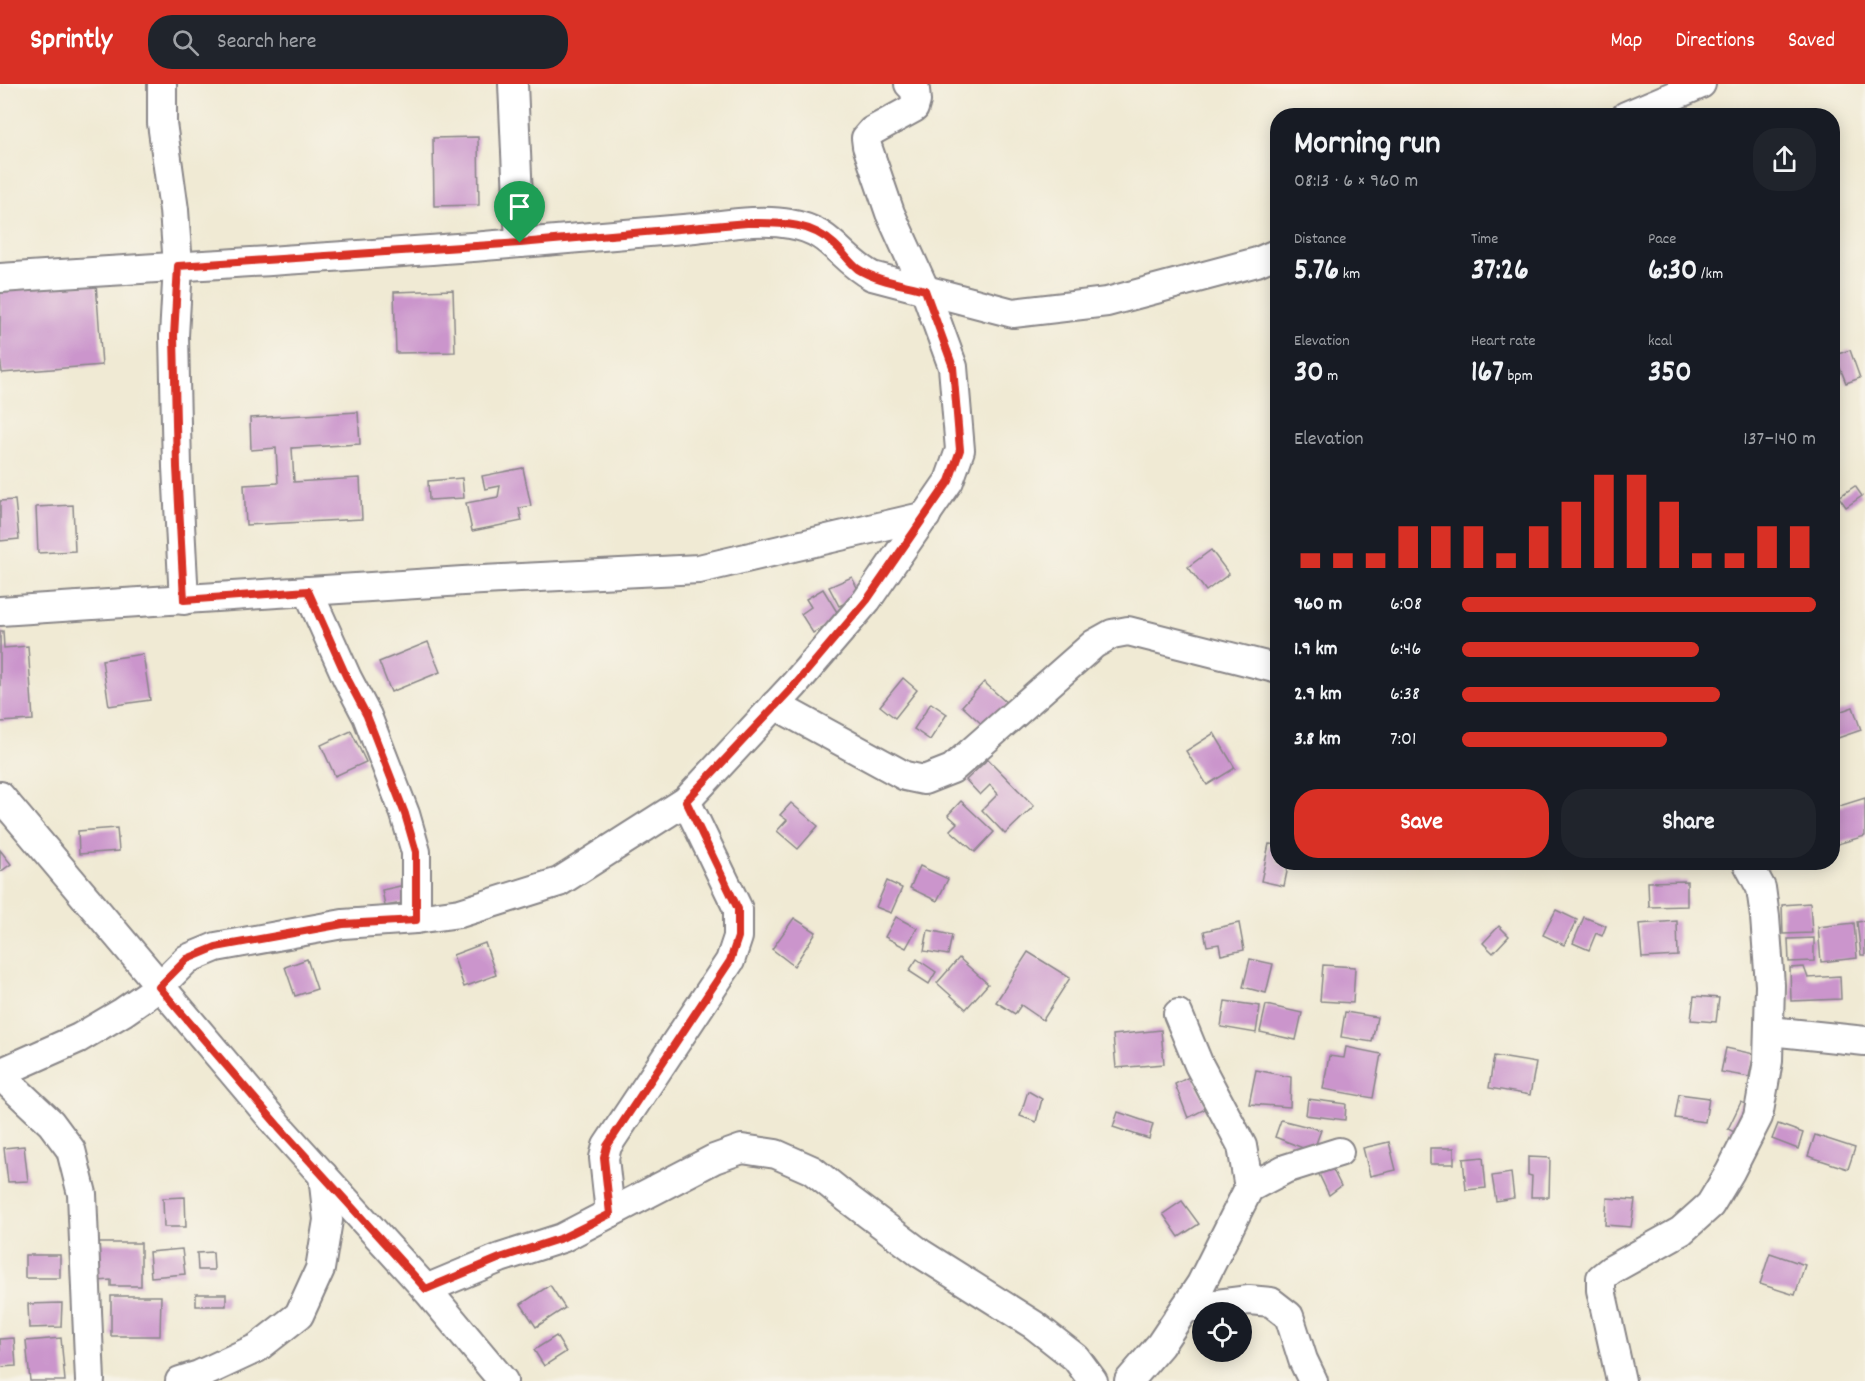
<!DOCTYPE html>
<meta charset="utf-8">
<style>
:root{--surface:#171b24;--page:#20242c;--text:#f1f3f6;--muted:#9ea1a6;--accent:#d93025}
body{margin:0;font-family:Dekko,sans-serif;background:var(--page);color:var(--text);height:100vh;display:flex;flex-direction:column;font-size:22px;white-space:nowrap}
*{box-sizing:border-box;margin:0}
p{font-size:20px;color:var(--muted)}
.icon{flex:none;width:33px;height:33px;fill:none;stroke:currentColor;stroke-width:2;stroke-linecap:round;stroke-linejoin:round}
.map{position:relative;flex:1;overflow:hidden}
.panel{position:absolute;left:1270px;top:24px;width:570px;height:762px;display:flex;flex-direction:column;background:var(--surface);border-radius:24px;box-shadow:0 3px 15px #0003}
.panel>*{flex:none}
.tools{position:absolute;left:1192px;top:1218px;display:grid;gap:12px}
.tools a{display:grid;place-items:center;width:60px;height:60px;border-radius:50%;background:var(--surface);box-shadow:0 3px 15px #0003;font-size:30px}
.pin{position:absolute;display:grid;place-items:center;width:51px;height:51px;color:#fff;margin:-62px -26px;border-radius:50% 50% 50% 0;rotate:-45deg;box-shadow:0 0 6px #0007}
.pin .icon{rotate:45deg}
.round{display:grid;place-items:center;flex:none;width:63px;height:63px;border-radius:24px;background:var(--page)}
.overview{display:flex;align-items:center;justify-content:space-between;height:102px;padding:0 24px}
h1{font-size:33px;font-weight:700;line-height:45px}
.metrics{display:grid;grid-template-columns:repeat(3,1fr);gap:9px;height:102px;padding:6px 24px}
.metrics div{display:grid;align-content:center}
.metrics b{font-size:30px;font-weight:700}
.metrics small{font-size:16px;font-weight:400}
.metrics p{font-size:16px}
.chart{height:168px;padding:12px 24px}
.chart p{display:flex;justify-content:space-between}
.chart svg{width:100%;height:108px;margin-top:6px;stroke:var(--accent);stroke-width:6}
.action{display:flex;gap:12px;margin-top:auto;padding:12px 24px}
.action a{flex:1;height:69px;border-radius:24px;background:var(--accent);color:#fff;font-size:24px;font-weight:700;line-height:69px;text-align:center}
.action a+a{background:var(--page);color:var(--text)}
ul{padding:0 24px;list-style:none;font-size:20px}
li{display:grid;grid-template-columns:96px 72px 1fr;align-items:center;height:45px}
li i{height:15px;border-radius:8px;background:var(--accent)}
header{display:flex;align-items:center;gap:36px;box-sizing:border-box;height:84px;padding:0 30px;background:var(--accent);color:#fff}
header strong{font-size:28px}
nav{display:flex;gap:33px;margin-inline-start:auto;font-size:21px}
.search{width:420px;height:54px;background:var(--page);display:flex;align-items:center;gap:15px;box-sizing:border-box;padding:0 21px;border-radius:24px;color:var(--muted);font-size:22px}
.map>svg:first-child{display:block}
.building{fill:#cb95cc}
.lines{fill:none;stroke-linecap:round;stroke-linejoin:round}
.street-casing{stroke:#898688;stroke-width:32}
.street{stroke:#fff;stroke-width:28}
.route-casing{stroke:#fff;stroke-width:12}
.route{stroke:#d93025;stroke-width:8}
</style>
<header>
<strong>Sprintly</strong>
<div class="search"><svg class="icon" aria-label="search" viewBox="0 0 24 24"><circle cx="10" cy="10" r="6"/><path d="M15 15l6 6"/></svg>Search here</div>
<nav><a>Map</a><a>Directions</a><a>Saved</a></nav>
</header>
<div class="map">
<svg width="1865" height="1297" viewBox="0 0 1865 1297">
<rect width="100%" height="100%" fill="#f7f3e8"/>
<filter id="ink" filterUnits="userSpaceOnUse"><feTurbulence type="fractalNoise" baseFrequency=".0167" numOctaves="2"/><feDisplacementMap in="SourceGraphic" scale="12" xChannelSelector="R" yChannelSelector="G"/><feConvolveMatrix kernelMatrix="1 2 1 2 8 2 1 2 1" color-interpolation-filters="sRGB"/></filter>
<filter id="wash" filterUnits="userSpaceOnUse"><feTurbulence type="fractalNoise" baseFrequency=".008" numOctaves="4" result="noise"/><feDisplacementMap in="SourceGraphic" scale="24" xChannelSelector="R" yChannelSelector="G"/><feGaussianBlur stdDeviation="1.35" result="paint"/><feColorMatrix in="noise" values="0 0 0 0 0 0 0 0 0 0 0 0 0 0 0 0 0 1.4 0 .05"/><feComposite in="paint" operator="in"/></filter>
<g filter="url(#wash)">
<rect width="100%" height="100%" fill="#f0ead4"/>
<g id="blocks">
<g class="building">
<polygon points="478,53 479,121 434,122 433,54"/>
<polygon points="96,199 102,281 2,289 0,275 0,206"/>
<polygon points="453,206 455,268 396,269 394,208"/>
<polygon points="1850,266 1860,294 1846,299 1835,271"/>
<polygon points="358,328 360,360 292,364 294,398 360,394 362,435 246,441 244,401 278,399 276,364 251,366 250,334"/>
<polygon points="523,384 531,422 519,424 522,437 472,447 466,419 498,413 500,402 485,405 482,392"/>
<polygon points="462,394 464,414 429,416 428,397"/>
<polygon points="1855,402 1862,412 1846,423 1839,413"/>
<polygon points="15,416 19,455 0,457 0,417"/>
<polygon points="73,421 75,467 38,469 36,423"/>
<polygon points="1211,466 1229,490 1206,507 1188,483"/>
<polygon points="852,493 861,512 839,522 829,503"/>
<polygon points="823,505 840,533 813,549 801,530 811,523 806,515"/>
<polygon points="0,547 3,547 4,564 28,562 33,636 0,638"/>
<polygon points="428,558 440,588 391,608 379,578"/>
<polygon points="143,570 150,616 109,622 102,576"/>
<polygon points="903,594 917,606 895,634 880,622"/>
<polygon points="984,598 1009,621 987,645 962,622"/>
<polygon points="931,619 947,630 930,656 914,645"/>
<polygon points="1853,623 1861,646 1835,655 1833,649 1833,630"/>
<polygon points="351,647 366,678 335,692 321,661"/>
<polygon points="1214,649 1235,684 1207,701 1186,667"/>
<polygon points="988,675 1034,722 1005,750 982,726 998,710 990,701 980,711 966,696"/>
<polygon points="1865,714 1865,752 1834,761 1833,724"/>
<polygon points="961,717 994,748 975,768 950,746 957,739 948,731"/>
<polygon points="791,719 818,742 798,765 777,747 787,736 780,731"/>
<polygon points="117,744 119,767 79,770 78,747"/>
<polygon points="1269,760 1278,761 1278,778 1289,778 1284,802 1261,797"/>
<polygon points="0,766 11,780 0,788"/>
<polygon points="920,782 948,795 937,817 910,804"/>
<polygon points="887,797 902,804 891,829 876,823"/>
<polygon points="1687,797 1687,822 1649,823 1648,798"/>
<polygon points="405,801 408,818 385,822 382,806"/>
<polygon points="1810,819 1812,849 1783,850 1782,821"/>
<polygon points="1556,826 1577,836 1564,861 1543,851"/>
<polygon points="896,833 917,844 906,864 885,853"/>
<polygon points="1584,833 1606,842 1602,852 1596,849 1589,866 1573,859"/>
<polygon points="794,834 816,848 794,882 772,865"/>
<polygon points="1677,837 1678,872 1642,874 1639,840"/>
<polygon points="1865,837 1865,871 1861,871 1857,838"/>
<polygon points="1239,839 1244,866 1221,871 1219,860 1207,862 1204,847"/>
<polygon points="1854,839 1857,874 1821,878 1818,843"/>
<polygon points="1499,842 1509,852 1493,869 1483,859"/>
<polygon points="928,846 952,851 948,871 924,867"/>
<polygon points="1814,854 1814,877 1789,878 1788,855"/>
<polygon points="485,859 496,891 464,903 453,871"/>
<polygon points="1028,868 1070,894 1043,936 1021,921 1015,930 996,918"/>
<polygon points="959,874 988,900 966,925 937,899"/>
<polygon points="307,875 317,905 295,912 285,883"/>
<polygon points="917,875 936,888 929,900 909,887"/>
<polygon points="1250,875 1273,880 1266,909 1243,903"/>
<polygon points="1323,881 1355,883 1353,919 1320,917"/>
<polygon points="1804,883 1808,894 1840,892 1841,915 1791,917 1790,884"/>
<polygon points="1694,912 1719,914 1716,938 1691,936"/>
<polygon points="1225,917 1260,922 1256,949 1221,943"/>
<polygon points="1266,921 1302,929 1296,956 1260,948"/>
<polygon points="1345,928 1377,933 1372,958 1341,953"/>
<polygon points="1161,946 1164,980 1116,984 1113,951"/>
<polygon points="1346,963 1381,970 1373,1014 1323,1005 1329,972 1344,974"/>
<polygon points="1726,964 1754,970 1749,993 1721,988"/>
<polygon points="1494,972 1536,979 1530,1011 1489,1004"/>
<polygon points="1256,986 1291,993 1290,1023 1249,1020"/>
<polygon points="1193,991 1207,1024 1188,1034 1175,1000"/>
<polygon points="1028,1007 1042,1015 1036,1038 1020,1032"/>
<polygon points="1679,1010 1709,1014 1705,1038 1675,1034"/>
<polygon points="1308,1015 1346,1020 1345,1036 1306,1031"/>
<polygon points="1741,1018 1757,1026 1744,1053 1728,1045"/>
<polygon points="1118,1028 1153,1040 1149,1055 1113,1043"/>
<polygon points="1281,1036 1321,1046 1313,1068 1275,1053"/>
<polygon points="1778,1040 1803,1049 1798,1065 1772,1055"/>
<polygon points="1815,1051 1855,1064 1848,1085 1808,1072"/>
<polygon points="1389,1058 1396,1086 1370,1092 1363,1064"/>
<polygon points="24,1062 28,1097 8,1098 4,1064"/>
<rect x="1430" y="1064" width="24" height="16"/>
<polygon points="1483,1073 1486,1104 1466,1106 1463,1075"/>
<polygon points="1528,1073 1550,1074 1549,1113 1531,1113 1532,1092 1528,1091"/>
<polygon points="1330,1080 1341,1102 1329,1111 1317,1086"/>
<polygon points="1511,1089 1514,1114 1496,1117 1492,1092"/>
<polygon points="185,1113 186,1143 164,1143 163,1114"/>
<polygon points="1607,1114 1635,1116 1631,1143 1605,1141"/>
<polygon points="1182,1117 1199,1140 1179,1153 1163,1130"/>
<polygon points="97,1159 141,1159 141,1202 111,1202 111,1196 97,1197"/>
<polygon points="182,1165 185,1190 151,1193 149,1168"/>
<polygon points="213,1168 214,1186 198,1186 197,1169"/>
<polygon points="1770,1169 1805,1181 1795,1211 1760,1200"/>
<rect x="25" y="1171" width="35" height="23"/>
<polygon points="550,1201 565,1224 536,1243 521,1220"/>
<rect x="196" y="1210" width="30" height="12"/>
<polygon points="111,1212 161,1212 160,1252 111,1252"/>
<polygon points="62,1219 61,1243 29,1244 28,1220"/>
<polygon points="556,1252 566,1268 544,1282 534,1266"/>
<polygon points="14,1254 16,1282 0,1283 0,1255"/>
<polygon points="61,1254 65,1297 30,1297 26,1257"/>
</g>
</g>
</g>
<g filter="url(#ink)">
<use href="#blocks" fill-opacity="0" stroke="#898688" stroke-width="1.5"/>
<g class="lines">
<g class="street-casing">
<g id="street">
<polyline points="162,0 162,39 174,126 178,182 174,252 177,383 184,516"/>
<polyline points="513,0 520,159"/>
<polyline points="1626,32 1701,0"/>
<path d="M0 194C178 182 356 173 533 158 587 153 641 149 695 144 724 141 761 134 790 140 833 147 838 174 872 192L1013 229 1107 218 1257 178 1278 169"/>
<polyline points="308,507 347,594 367,632 405,730 416,768 416,835"/>
<polyline points="0,527 463,497 699,485 926,432"/>
<polyline points="775,621 905,692 924,696 952,685 1094,560 1112,550 1128,547 1278,585"/>
<polyline points="0,712 279,1043 426,1205 503,1297"/>
<polyline points="1178,930 1199,981 1242,1062 1249,1104"/>
<polyline points="1770,947 1865,957"/>
<polyline points="0,989 79,954 123,928 159,903 187,875 216,863 343,840 416,835 460,829 559,798 686,717 794,601 867,516 949,397 960,366 953,283 925,206 890,129 867,62 866,54 872,47 914,24 916,17 915,6 909,0"/>
<polyline points="0,991 51,1039 71,1066 82,1110 90,1297"/>
<polyline points="610,1129 604,1074 607,1062 730,877 738,853 738,825 686,717"/>
<polyline points="426,1205 500,1174 562,1154 714,1075 742,1065 776,1070 812,1086 847,1114 920,1169 1034,1241 1076,1274 1093,1297"/>
<polyline points="1185,1224 1249,1216 1271,1218 1289,1232 1303,1276 1313,1297"/>
<polyline points="180,1297 199,1291 257,1264 299,1231 320,1185 328,1136 323,1091"/>
<polyline points="1129,1297 1160,1261 1201,1200 1249,1104 1285,1085 1339,1068"/>
<polyline points="1621,1297 1601,1206 1601,1194 1611,1186 1681,1147 1710,1121 1730,1088 1758,1033 1768,977 1770,901 1765,833 1761,804 1747,778"/>
</g>
</g>
<use href="#street" class="street"/>
</g>
</g>
<g class="lines" filter="url(#ink)">
<g class="route-casing">
<path id="route" d="M747 139C779 139 810 137 835 161 843 168 849 178 858 185 877 197 903 200 925 206L953 283 960 366 949 397 867 516 794 602 686 717 738 825V853L730 877 607 1062 604 1074 610 1130 562 1154 500 1174 426 1205 279 1043 159 903 187 875 216 863 343 840 416 836V768L405 730 367 632 347 594 308 507 184 516 177 383 174 252 178 182 520 159Z"/>
</g>
<use href="#route" class="route"/>
</g>
</svg>
<div class="tools">
<a><svg class="icon" aria-label="locate" viewBox="0 0 24 24"><circle cx="12" cy="12" r="6"/><path d="M12 2v4M12 18v4M2 12h4M18 12h4"/></svg></a>
</div>
<div class="pin" style="left:520px;top:159px;background:#1e9e55"><svg class="icon" aria-label="arrive" viewBox="0 0 24 24"><path d="M6 21V4h12l-3 4 3 4H6"/></svg></div>
<section class="panel">
<div class="overview"><div><h1>Morning run</h1><p>08:13 · 6 × 960 m</p></div><a class="round"><svg class="icon" aria-label="share" viewBox="0 0 24 24"><path d="M12 15V3M7 8l5-5 5 5M5 13v7h14v-7"/></svg></a></div>
<div class="metrics">
<div><p>Distance</p><b>5.76<small> km</small></b></div>
<div><p>Time</p><b>37:26</b></div>
<div><p>Pace</p><b>6:30<small> /km</small></b></div>
</div>
<div class="metrics">
<div><p>Elevation</p><b>30<small> m</small></b></div>
<div><p>Heart rate</p><b>167<small> bpm</small></b></div>
<div><p>kcal</p><b>350</b></div>
</div>
<div class="chart"><p><span>Elevation</span>137–140 m</p>
<svg viewBox="0 0 160 44" preserveAspectRatio="none"><path d="M5 44V38M15 44V38M25 44V38M35 44V27M45 44V27M55 44V27M65 44V38M75 44V27M85 44V17M95 44V6M105 44V6M115 44V17M125 44V38M135 44V38M145 44V27M155 44V27"/></svg>
</div>
<ul>
<li><b>960 m</b>6:08<i style="width:100%"></i></li>
<li><b>1.9 km</b>6:46<i style="width:67%"></i></li>
<li><b>2.9 km</b>6:38<i style="width:73%"></i></li>
<li><b>3.8 km</b>7:01<i style="width:58%"></i></li>
</ul>
<div class="action"><a>Save</a><a>Share</a></div>
</section>
</div>
